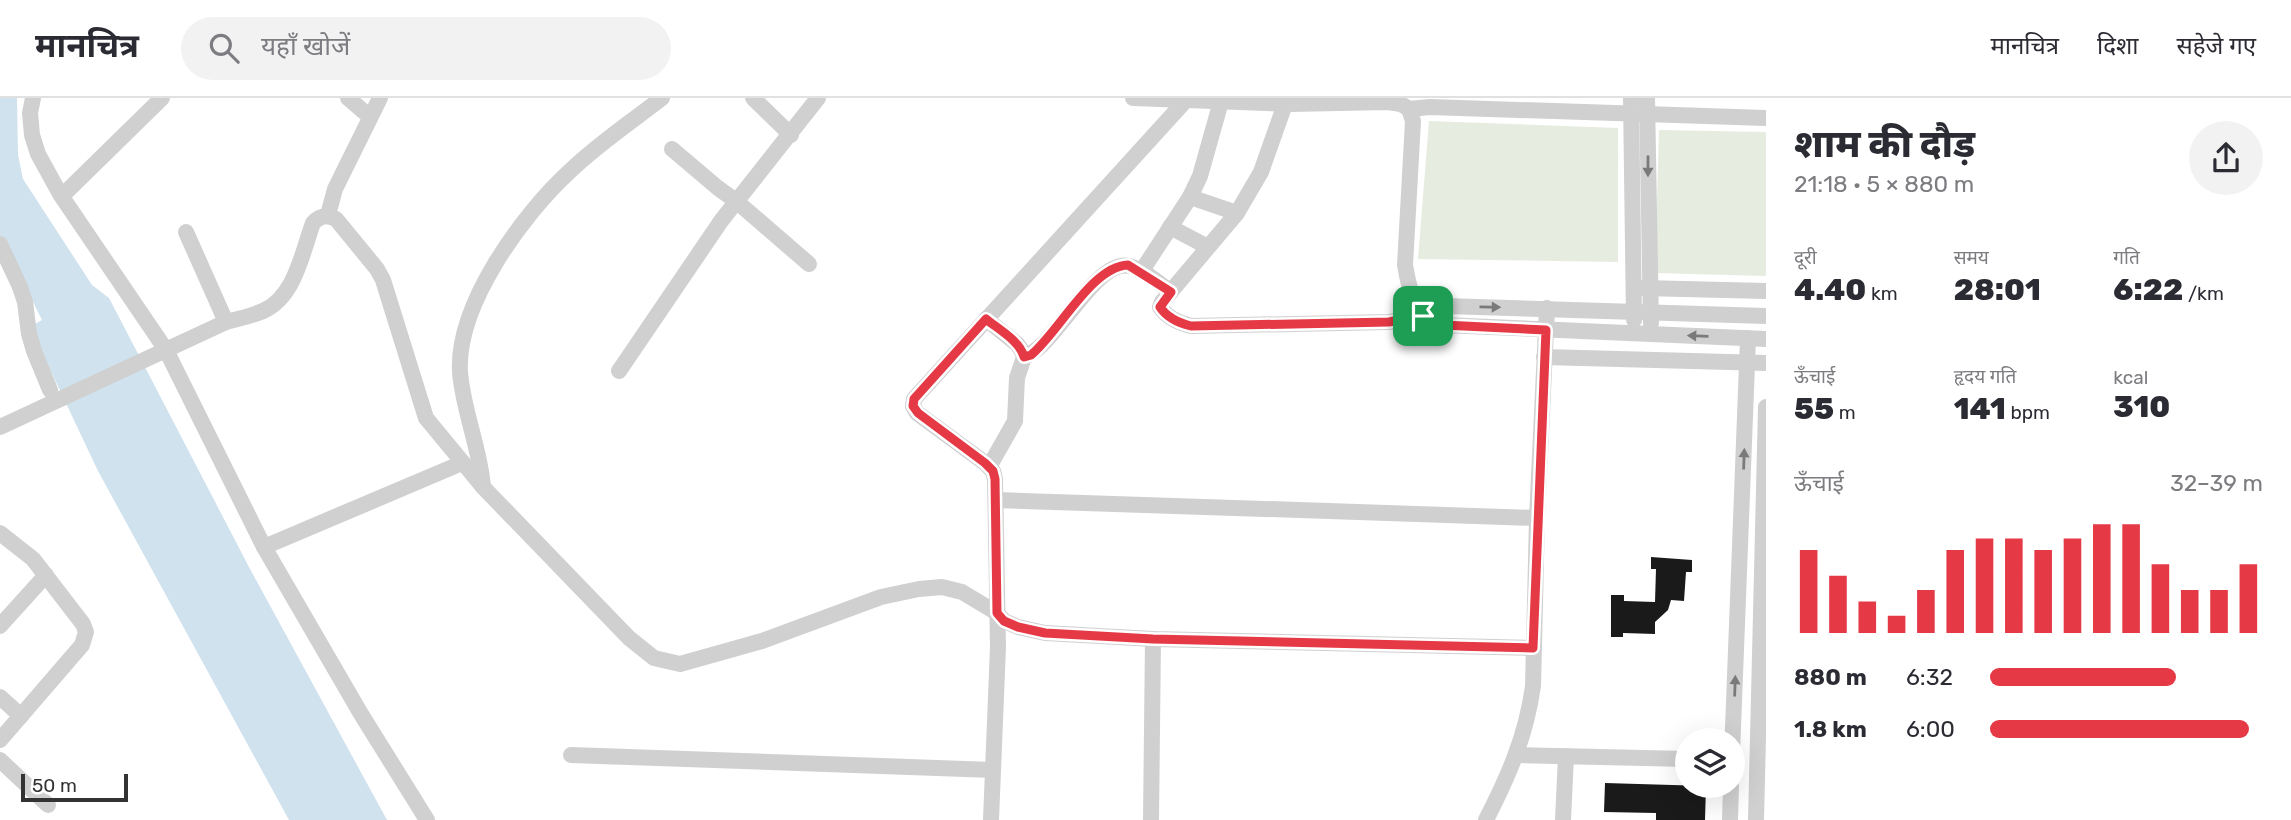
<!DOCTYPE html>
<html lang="hi">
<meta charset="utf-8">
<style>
:root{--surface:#fff;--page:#f2f2f3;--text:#2b2b33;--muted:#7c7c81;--line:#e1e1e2;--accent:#e63946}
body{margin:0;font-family:Rubik,"Noto Sans Devanagari",sans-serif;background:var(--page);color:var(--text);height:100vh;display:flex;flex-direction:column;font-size:26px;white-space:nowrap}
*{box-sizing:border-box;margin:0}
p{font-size:23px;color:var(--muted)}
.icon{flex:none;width:38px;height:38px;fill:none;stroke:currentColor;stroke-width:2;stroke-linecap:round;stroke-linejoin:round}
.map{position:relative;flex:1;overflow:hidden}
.panel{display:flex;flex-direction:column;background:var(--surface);width:525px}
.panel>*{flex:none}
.controls{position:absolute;left:1675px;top:630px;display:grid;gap:14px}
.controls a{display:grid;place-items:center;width:70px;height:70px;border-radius:50%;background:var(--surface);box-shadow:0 7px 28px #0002;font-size:35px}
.scale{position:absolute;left:21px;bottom:18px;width:107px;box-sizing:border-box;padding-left:7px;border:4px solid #333;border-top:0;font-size:19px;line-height:24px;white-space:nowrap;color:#333;-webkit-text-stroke:5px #fff;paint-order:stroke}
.pin{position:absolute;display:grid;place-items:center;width:60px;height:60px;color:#fff;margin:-30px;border-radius:14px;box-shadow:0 4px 10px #0006}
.round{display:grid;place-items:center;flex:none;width:74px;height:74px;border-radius:37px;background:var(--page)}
.summary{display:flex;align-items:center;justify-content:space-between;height:119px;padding:0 28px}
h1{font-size:38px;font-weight:800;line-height:52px}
.metrics{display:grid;grid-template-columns:repeat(3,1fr);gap:10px;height:119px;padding:7px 28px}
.metrics div{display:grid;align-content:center}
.metrics b{font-size:30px;font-weight:800}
.metrics small{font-size:19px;font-weight:400}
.metrics p{font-size:19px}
.chart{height:196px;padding:14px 28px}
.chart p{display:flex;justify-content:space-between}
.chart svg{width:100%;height:126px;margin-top:7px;stroke:var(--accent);stroke-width:6}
ul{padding:0 28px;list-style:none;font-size:23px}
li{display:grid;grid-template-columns:112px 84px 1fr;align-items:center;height:52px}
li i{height:18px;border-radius:9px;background:var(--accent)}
header{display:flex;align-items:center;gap:42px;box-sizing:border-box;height:98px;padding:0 35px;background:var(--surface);border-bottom:2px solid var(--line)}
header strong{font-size:33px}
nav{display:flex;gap:38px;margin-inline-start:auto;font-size:24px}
.search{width:490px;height:63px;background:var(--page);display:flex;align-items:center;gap:18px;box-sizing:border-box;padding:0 24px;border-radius:38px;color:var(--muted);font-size:26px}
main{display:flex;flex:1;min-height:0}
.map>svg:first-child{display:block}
.green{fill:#e6ecdf}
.water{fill:#cfe2ee}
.building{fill:#1a1a1a}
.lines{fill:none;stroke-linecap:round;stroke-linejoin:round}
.minor{stroke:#d0d0d0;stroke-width:16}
.oneway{fill:#7a7a7a}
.route-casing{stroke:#fff;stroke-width:14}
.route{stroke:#e63946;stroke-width:9}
</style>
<header>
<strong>मानचित्र</strong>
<div class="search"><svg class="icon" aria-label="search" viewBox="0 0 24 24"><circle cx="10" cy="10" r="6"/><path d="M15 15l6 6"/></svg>यहाँ खोजें</div>
<nav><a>मानचित्र</a><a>दिशा</a><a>सहेजे गए</a></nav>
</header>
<main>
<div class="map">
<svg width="1766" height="722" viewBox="0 0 1766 722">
<rect width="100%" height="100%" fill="#fff"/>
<g class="green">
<polygon points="1429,23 1618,30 1618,164 1418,161"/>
<polygon points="1659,32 1766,34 1766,178 1655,175"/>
</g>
<polygon class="water" points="0,0 17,0 18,57 23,81 92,187 109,200 250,471 387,722 289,722 98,373 30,229 42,222 0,138"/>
<g class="building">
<polygon points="1651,459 1692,462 1692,474 1686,474 1684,503 1671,502 1668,512 1655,524 1655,536 1623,535 1623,539 1611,539 1611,497 1624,497 1624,503 1655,504 1656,471 1651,471"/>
<polygon points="1605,685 1706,688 1705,722 1656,722 1656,715 1604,714"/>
</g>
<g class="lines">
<g class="minor">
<polyline points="33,0 30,15 32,37 38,56 60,96 166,252 264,449 361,616 427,722"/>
<polyline points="348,0 370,19"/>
<polyline points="753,0 791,37"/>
<polyline points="1133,0 1290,6 1388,4 1401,6 1409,11 1430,9 1766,20"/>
<polyline points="1222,0 1200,78 1190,99 1237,115"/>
<polyline points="1631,0 1634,222"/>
<polyline points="1647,0 1651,225"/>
<path d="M1285 6 1261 74 1237 115 1162 204 1160 209C1167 220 1179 225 1191 228L1389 224 1404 221 1418 213"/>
<path d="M1409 11 1413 23 1405 167C1407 179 1413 209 1422 216 1428 221 1436 224 1443 227L1766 241"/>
<polyline points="672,51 718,90 736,103 809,166"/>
<polyline points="62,98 162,0"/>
<polyline points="328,117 335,91 380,0"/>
<polyline points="1170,129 1208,149"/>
<polyline points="186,134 226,224"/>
<polyline points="0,146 20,189 25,204 29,236 34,253 50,292"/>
<polyline points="1141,174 1190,99"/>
<polyline points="1642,190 1766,193"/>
<polyline points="1423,217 1445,208 1766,218"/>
<polyline points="986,221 1017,246 1022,253 1024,259 1017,280 1015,323 989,369"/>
<path d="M1024 259C1055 249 1096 160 1129 168 1143 171 1158 185 1171 194"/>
<polyline points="1544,259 1766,265"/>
<polyline points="619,273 721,123 818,0"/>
<path d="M0 329 226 224C238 221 251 218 263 213 295 199 302 155 313 125 320 117 327 117 336 121L377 171 383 182 426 320 483 389 629 540 654 560 680 566 762 543 881 499 919 491 942 489 962 494 997 515 1004 523 1018 529 1045 535 1153 541 1533 550"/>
<path d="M483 389C480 350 463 313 460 274 456 207 523 116 570 73 598 46 631 24 662 0"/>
<polyline points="997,402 1537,420"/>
<polyline points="0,435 33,461 83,526 86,534 82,547 0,642"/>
<polyline points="264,449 462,365"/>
<polyline points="0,528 46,477"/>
<polyline points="0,599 21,618"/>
<polyline points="1732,656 1748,240"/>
<polyline points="571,657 993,672"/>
<polyline points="1517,657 1687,661"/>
<polyline points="0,662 48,707"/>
<polyline points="991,722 998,549 995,381 993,373 985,365 917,315 913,308 914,301 1186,2"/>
<polyline points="1151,722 1153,541"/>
<path d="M1486 722C1509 677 1526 638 1533 588L1537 420 1547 210"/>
<polyline points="1563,722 1566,658"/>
<polyline points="1730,722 1731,688"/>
<polyline points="1756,722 1766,309"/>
</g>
</g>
<defs><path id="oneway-solid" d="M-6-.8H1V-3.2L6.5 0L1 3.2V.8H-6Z" transform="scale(1.75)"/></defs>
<g class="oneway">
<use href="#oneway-solid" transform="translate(1648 68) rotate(90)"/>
<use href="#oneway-solid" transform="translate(1490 209) rotate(1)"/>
<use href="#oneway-solid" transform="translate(1698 238) rotate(-178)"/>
<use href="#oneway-solid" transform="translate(1744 361) rotate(-88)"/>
<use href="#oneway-solid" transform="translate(1735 588) rotate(-88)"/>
</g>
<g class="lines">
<g class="route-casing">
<path id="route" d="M1128 167 1171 194 1160 209C1167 220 1179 225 1191 228L1389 224 1404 221 1418 213 1423 218 1443 227 1546 232 1533 550 1153 541 1045 535 1018 529 1004 523 997 515 995 381 993 373 985 365 918 315 913 308 914 301 986 221C998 231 1020 243 1024 259L1031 257C1059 234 1092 168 1128 167Z"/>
</g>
<use href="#route" class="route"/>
</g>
</svg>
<div class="controls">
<a><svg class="icon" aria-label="layers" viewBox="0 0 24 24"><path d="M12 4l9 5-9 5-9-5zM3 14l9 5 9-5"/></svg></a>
</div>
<div class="scale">50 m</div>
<div class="pin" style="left:1423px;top:218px;background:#1e9e55"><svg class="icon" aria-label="arrive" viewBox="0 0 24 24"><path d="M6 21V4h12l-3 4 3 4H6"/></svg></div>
</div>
<section class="panel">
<div class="summary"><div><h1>शाम की दौड़</h1><p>21:18 · 5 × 880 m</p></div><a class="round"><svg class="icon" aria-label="share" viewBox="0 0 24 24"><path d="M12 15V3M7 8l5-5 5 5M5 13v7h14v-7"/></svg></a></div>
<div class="metrics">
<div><p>दूरी</p><b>4.40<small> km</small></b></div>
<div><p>समय</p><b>28:01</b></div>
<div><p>गति</p><b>6:22<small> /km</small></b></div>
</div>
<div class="metrics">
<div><p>ऊँचाई</p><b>55<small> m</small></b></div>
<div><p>हृदय गति</p><b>141<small> bpm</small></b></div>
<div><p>kcal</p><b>310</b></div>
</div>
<div class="chart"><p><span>ऊँचाई</span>32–39 m</p>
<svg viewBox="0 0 160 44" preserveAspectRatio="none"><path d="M5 44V15M15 44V24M25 44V33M35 44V38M45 44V29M55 44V15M65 44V11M75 44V11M85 44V15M95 44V11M105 44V6M115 44V6M125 44V20M135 44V29M145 44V29M155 44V20"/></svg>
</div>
<ul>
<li><b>880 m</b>6:32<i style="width:68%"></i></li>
<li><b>1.8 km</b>6:00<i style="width:95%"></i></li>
</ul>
</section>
</main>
